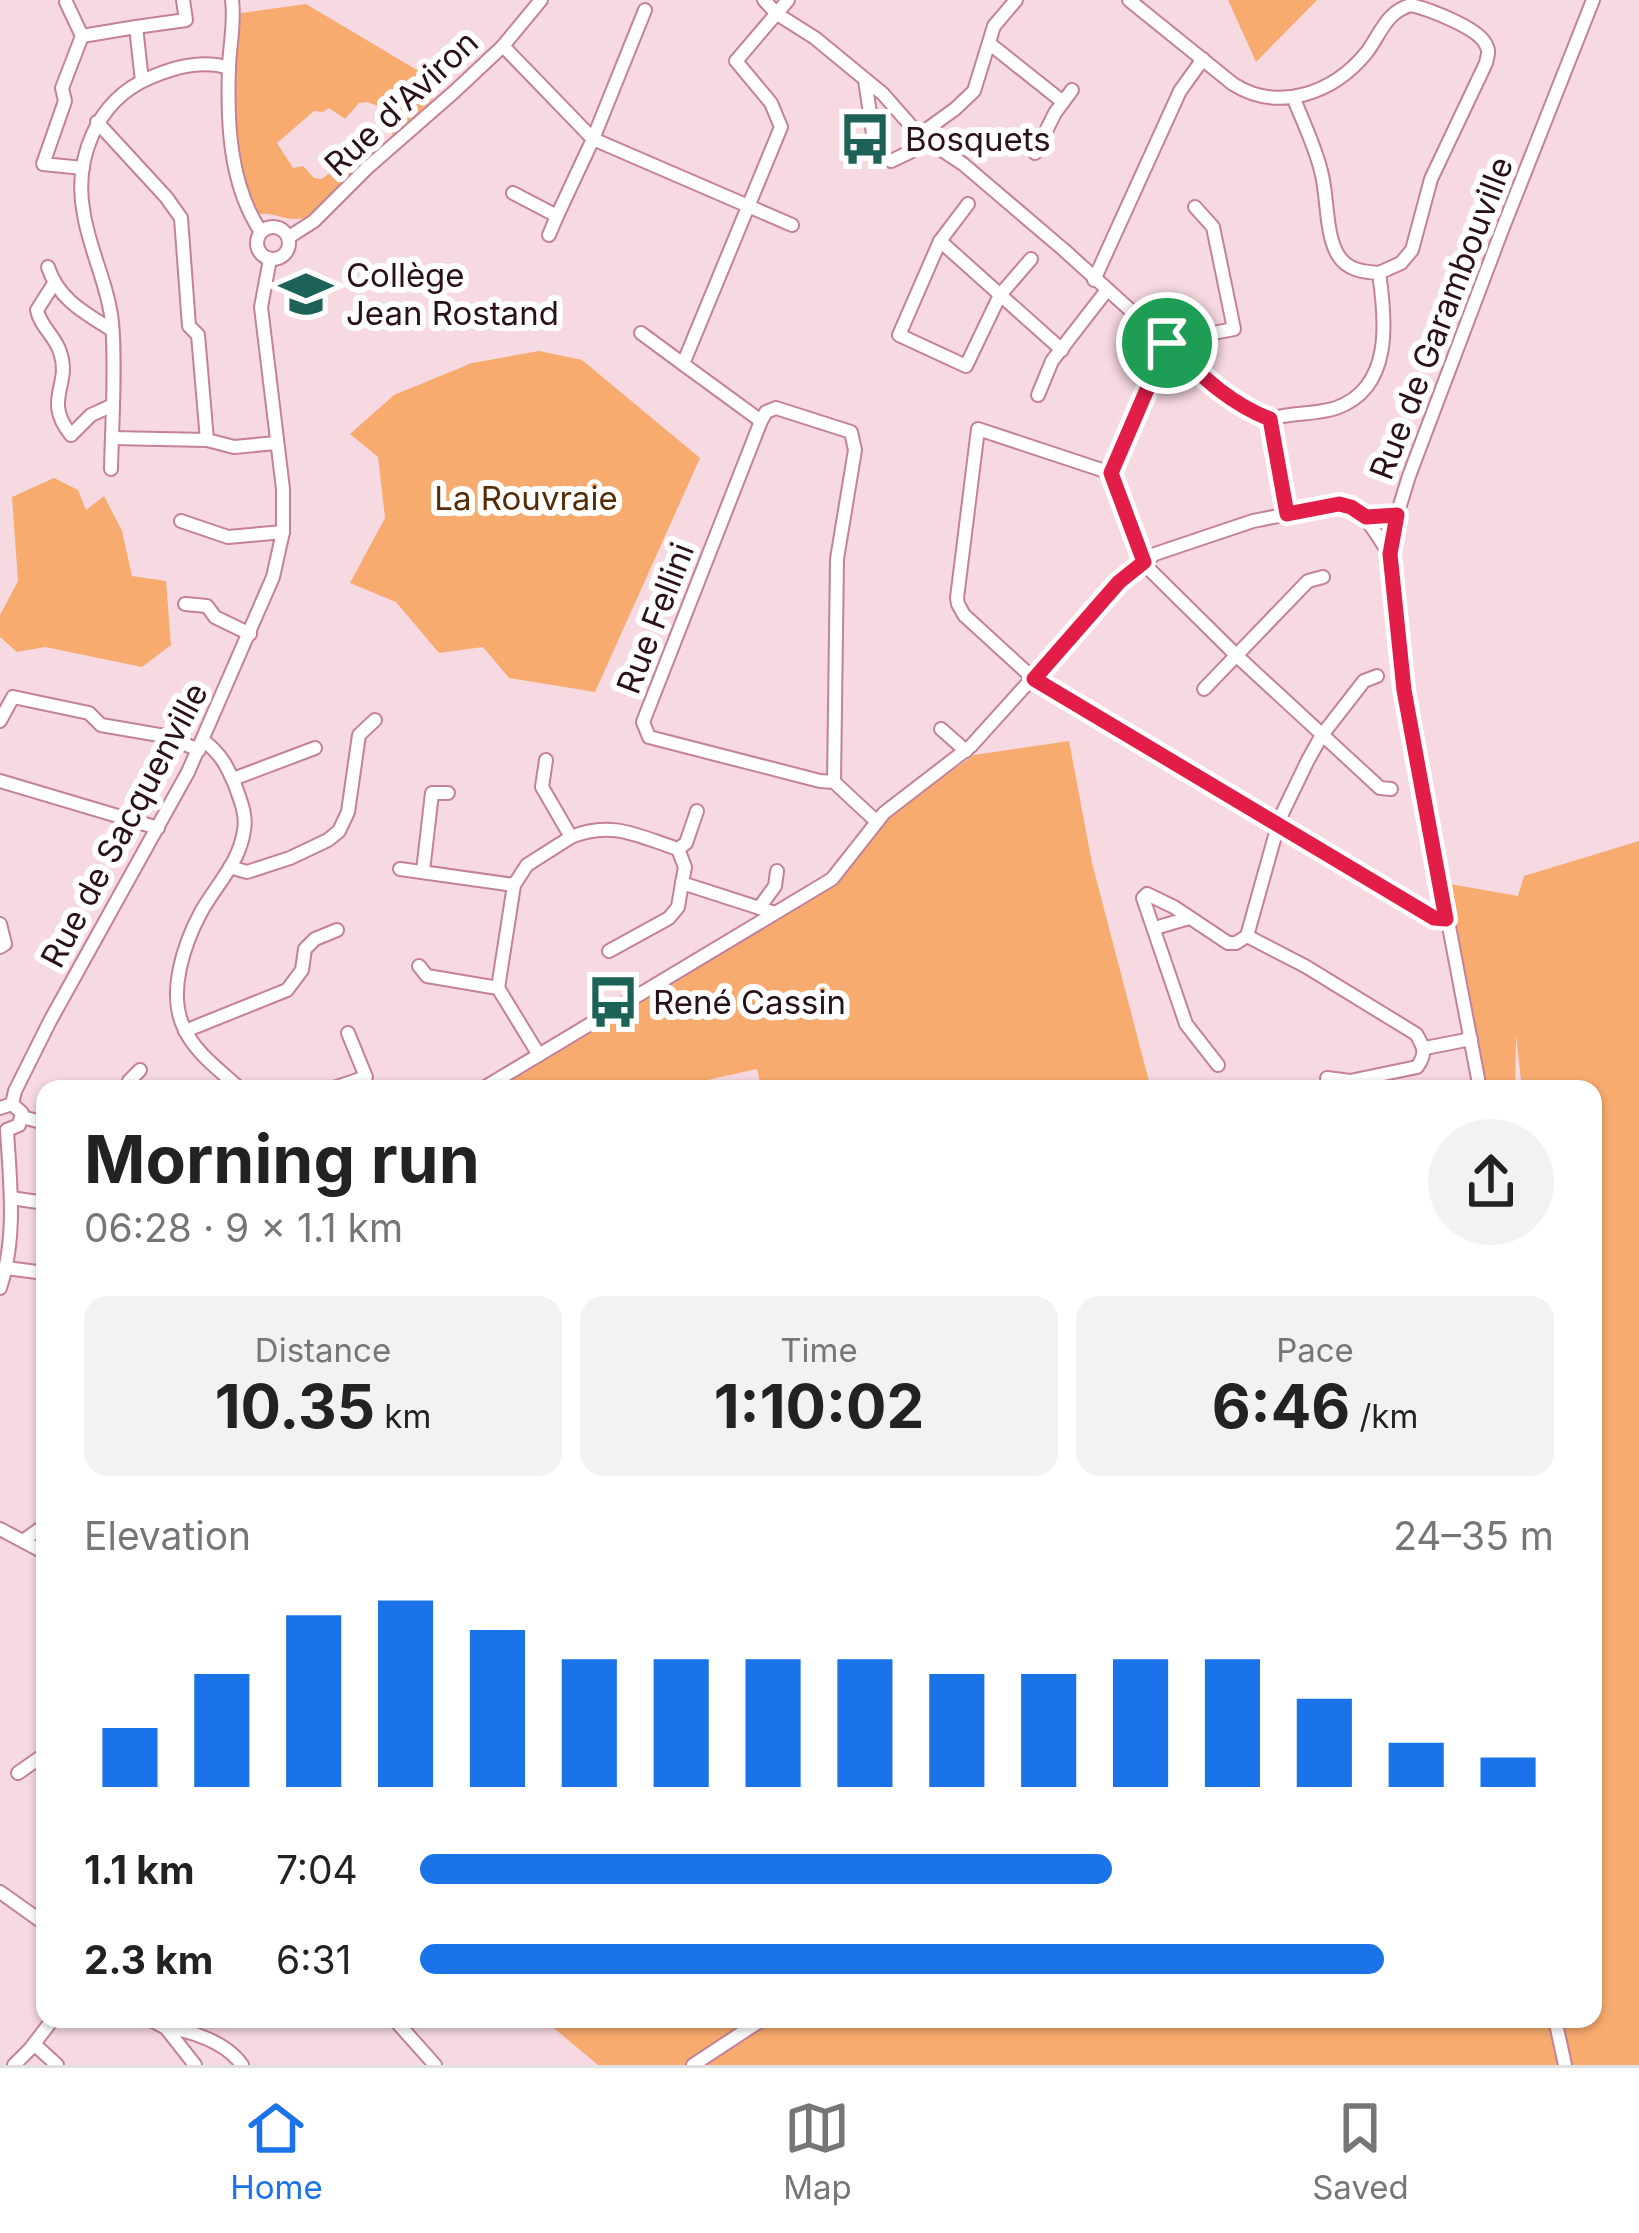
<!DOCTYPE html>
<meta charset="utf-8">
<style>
:root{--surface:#fff;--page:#f2f2f2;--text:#222;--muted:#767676;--line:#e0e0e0;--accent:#1a73e8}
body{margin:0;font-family:Inter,sans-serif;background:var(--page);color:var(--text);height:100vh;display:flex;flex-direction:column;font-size:45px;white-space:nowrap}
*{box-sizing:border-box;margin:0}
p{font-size:39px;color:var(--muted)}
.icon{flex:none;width:66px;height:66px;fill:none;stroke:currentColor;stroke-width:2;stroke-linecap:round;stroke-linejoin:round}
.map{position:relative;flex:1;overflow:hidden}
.sheet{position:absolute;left:36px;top:1080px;width:1566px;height:948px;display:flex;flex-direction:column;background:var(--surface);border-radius:24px;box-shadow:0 3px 9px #0004}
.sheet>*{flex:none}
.pin{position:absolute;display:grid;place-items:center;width:102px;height:102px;color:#fff;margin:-51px;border:6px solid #fff;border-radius:50%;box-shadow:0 3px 12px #0007}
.round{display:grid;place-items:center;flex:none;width:126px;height:126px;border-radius:63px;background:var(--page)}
.overview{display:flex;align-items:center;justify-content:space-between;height:204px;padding:0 48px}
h1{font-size:66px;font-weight:700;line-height:90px}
.figures{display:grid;grid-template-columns:repeat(3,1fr);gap:18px;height:204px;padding:12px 48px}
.figures div{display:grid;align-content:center;border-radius:24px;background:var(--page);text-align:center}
.figures b{font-size:60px;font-weight:700}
.figures small{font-size:33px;font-weight:400}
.figures p{font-size:33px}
.chart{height:336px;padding:24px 48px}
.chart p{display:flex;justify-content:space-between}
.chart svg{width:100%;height:216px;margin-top:12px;stroke:var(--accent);stroke-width:6}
ul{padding:0 48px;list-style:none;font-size:39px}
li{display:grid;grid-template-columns:192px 144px 1fr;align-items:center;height:90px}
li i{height:30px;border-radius:15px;background:var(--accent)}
.dock{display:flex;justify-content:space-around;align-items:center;height:168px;border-top:3px solid var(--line);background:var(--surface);font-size:33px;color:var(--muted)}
.dock a{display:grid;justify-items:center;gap:6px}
.dock .on{color:var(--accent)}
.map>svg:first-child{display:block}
.green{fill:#f8ab6e}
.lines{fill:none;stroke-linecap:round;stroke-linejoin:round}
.minor-casing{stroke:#c48197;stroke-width:16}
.minor{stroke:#fff;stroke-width:12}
.route-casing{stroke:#fff;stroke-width:24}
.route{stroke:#e11d48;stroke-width:15}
.labels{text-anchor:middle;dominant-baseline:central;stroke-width:12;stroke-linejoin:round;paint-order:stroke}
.street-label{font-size:33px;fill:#29101a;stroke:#fff}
.poi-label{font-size:33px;fill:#29101a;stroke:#fff;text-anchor:start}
.park-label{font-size:33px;fill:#552c05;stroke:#fff}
</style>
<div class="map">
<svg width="1639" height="2065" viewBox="0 0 1639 2065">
<rect width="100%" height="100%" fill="#f7d9e2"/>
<g class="green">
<polygon points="1228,0 1317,0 1256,62"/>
<path d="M306 4 427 76 433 99 393 136 378 106 367 102 359 103 345 119 329 108 323 112 314 111 277 143 293 168 303 166 314 178 322 179 347 159 356 168C341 184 321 218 298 219 284 220 273 212 259 214 223 176 236 63 241 13Z"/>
<polygon points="539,351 582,360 700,458 595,692 509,678 483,647 439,653 396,602 350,583 385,518 378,457 350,434 394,395 472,363"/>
<polygon points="54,478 78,490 86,510 104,496 122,531 132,576 166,581 171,645 142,667 45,647 17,652 0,637 0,615 18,581 12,497"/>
<polygon points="1069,741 1092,863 1151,1089 762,1089 757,1069 694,1083 694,1089 488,1089 658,984 840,879 886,818 974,755"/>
<polygon points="1639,841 1639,2065 598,2065 543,2019 1593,2019 1593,1089 1522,1089 1516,1035 1515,1089 1472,1089 1450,884 1518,896 1524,876"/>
</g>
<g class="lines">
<g class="minor-casing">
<g id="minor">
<path d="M232 0C235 22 230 44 229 66 227 122 229 184 261 232"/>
<polyline points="764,0 777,14 815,38 883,94 919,135 963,164 1064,250 1223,394 1249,411 1270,419"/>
<path d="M1129 0 1233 84C1279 113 1334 93 1367 52 1381 33 1386 12 1411 5 1428 9 1476 27 1485 43 1490 52 1488 53 1486 63L1431 179 1412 250 1401 263 1379 273C1386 320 1393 388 1336 408 1315 415 1292 412 1270 419"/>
<polyline points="66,2 82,36 136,27"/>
<polyline points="82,36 62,88 65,101 43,164 83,168"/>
<polyline points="990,44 1063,102"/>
<polyline points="503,46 593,139 792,225"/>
<polyline points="865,80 875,147 879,155 891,161 910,152 919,135 955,109 974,91 994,26 1016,0"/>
<polyline points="142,81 136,27 186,20 183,0"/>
<path d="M1294 99C1303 122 1315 146 1321 171 1328 196 1325 234 1338 255 1347 270 1363 272 1379 273"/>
<polyline points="97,122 166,197 181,218 189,326 198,335 207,440"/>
<polyline points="1035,153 1055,113 1072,90"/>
<polyline points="513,193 557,216 593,139 645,10"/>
<polyline points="968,204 940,241 899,335 966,366 1000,295 1031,259"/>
<polyline points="1195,207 1213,227 1234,329 1167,342 1111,473 1140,554 1149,569 1237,656 1380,788 1391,789"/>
<circle cx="273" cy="243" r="16"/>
<polyline points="549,235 557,216"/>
<polyline points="289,237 314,221 367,168 454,92 503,46 541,0"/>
<polyline points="940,241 1062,350"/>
<path d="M48 267C58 299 85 313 112 330"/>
<polyline points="1094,280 1180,91 1203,59"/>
<path d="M53 285 37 310C40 326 55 336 60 352 72 385 42 399 71 435L91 415 111 406"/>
<polyline points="641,333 683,364"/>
<polyline points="1038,395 1052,361 1107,290"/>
<polyline points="1270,419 1287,514"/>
<polyline points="761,421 683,364 781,127 771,103 736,61 788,0"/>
<polyline points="112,438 207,440 234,447 276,443"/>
<path d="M111 469C112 422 116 367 112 322 108 285 90 251 84 215 73 160 96 101 149 78 174 67 203 59 229 68"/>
<polyline points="1111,473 978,429 957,598 958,604 964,615 1034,679 1434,918 1446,919"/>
<polyline points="181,521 228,537 283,532"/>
<polyline points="185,604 207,606 215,617 250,634"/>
<polyline points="1204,689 1308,581 1323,577"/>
<polyline points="0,721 13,697 89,713 101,725 165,736 199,750"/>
<polyline points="941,729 966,751"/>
<path d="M204 741C221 754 227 766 235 785 240 799 247 815 244 830 240 862 216 885 201 912 184 944 167 993 184 1028 195 1053 221 1071 240 1089"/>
<polyline points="233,779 315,748"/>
<polyline points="0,781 158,828"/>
<polyline points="834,782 837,559 855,450 851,432 776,408 766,412 761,421 643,722 649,737 820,781 834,782 877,822"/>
<path d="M571 837C611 820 638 836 678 849L685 867 682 883 775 913"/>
<polyline points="678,849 686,843 697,811"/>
<polyline points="230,867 247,872 290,858 328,840 339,831 348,812 359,735 375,720"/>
<polyline points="400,869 514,885"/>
<polyline points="423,871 432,793 448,793"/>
<polyline points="759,908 775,886 777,871"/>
<polyline points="0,924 5,944 0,947"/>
<polyline points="1155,928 1189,918"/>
<path d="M1247 936 1305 966 1416 1034C1424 1047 1427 1053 1417 1067L1350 1081 1327 1078"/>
<polyline points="1247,936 1280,818 1308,760 1322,735 1364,681 1377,676"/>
<polyline points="609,951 669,918 678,907 682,883"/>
<polyline points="419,966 427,976 498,988 539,1055"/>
<polyline points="498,988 514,885 527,865 571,837 542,787 546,760"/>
<polyline points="185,1031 287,990 302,970 305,949 315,939 337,930"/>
<polyline points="1425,1048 1471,1039"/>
<polyline points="1218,1065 1186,1024 1143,898 1147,894 1174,907 1228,943 1236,943 1247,936"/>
<polyline points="128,1089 129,1081 140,1070"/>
<polyline points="331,1089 366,1077 348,1033"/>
<path d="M482 1089 832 879 884 813 971 746 1119 582 1155 554 1253 521 1339 504C1366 510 1375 533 1390 555"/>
<polyline points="1480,1089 1404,690 1390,555 1397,515 1409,476 1502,230 1593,0"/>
<polyline points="12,1104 15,1091 50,1021 188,772 273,577 283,532 283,489 261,307 270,259"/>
<polyline points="0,1108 12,1104 22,1113 19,1125 7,1130"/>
<polyline points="22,1117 45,1123"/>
<polyline points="11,1198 45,1203"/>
<polyline points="6,1268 45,1273"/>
<path d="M0 1288C17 1237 10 1183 7 1130"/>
<polyline points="0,1529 45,1553"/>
<polyline points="23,1541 45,1525"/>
<polyline points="18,1773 45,1754"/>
<polyline points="0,1892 45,1924"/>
<polyline points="149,2019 166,2028 195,2065"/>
<polyline points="394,2019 435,2065"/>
<polyline points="1555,2019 1565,2065"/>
<path d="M166 2028C191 2030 227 2043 242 2065"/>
<polyline points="34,2044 57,2065"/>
<polyline points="14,2065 30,2049 53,2019"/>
<polyline points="693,2065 763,2019"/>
</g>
</g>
<use href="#minor" class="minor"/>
</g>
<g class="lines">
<g class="route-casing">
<path id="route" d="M1167 343C1199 373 1228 403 1270 419L1287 514 1339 504 1351 507 1366 517 1397 515 1390 554 1404 690 1446 919 1434 918 1034 679 1119 582 1144 562 1111 473Z"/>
</g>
<use href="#route" class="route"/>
</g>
<defs>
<g id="bus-bare" transform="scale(4.14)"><path d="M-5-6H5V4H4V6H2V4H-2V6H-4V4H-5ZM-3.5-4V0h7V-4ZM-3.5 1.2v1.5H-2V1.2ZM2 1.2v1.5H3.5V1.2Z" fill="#1c6256" stroke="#fff" stroke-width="2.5" paint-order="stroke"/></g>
<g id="school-bare" transform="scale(4.14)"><path d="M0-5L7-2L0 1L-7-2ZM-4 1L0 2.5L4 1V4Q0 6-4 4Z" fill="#1c6256" stroke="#fff" stroke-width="2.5" paint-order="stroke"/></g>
</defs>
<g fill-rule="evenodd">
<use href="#bus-bare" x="865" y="139"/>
<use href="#school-bare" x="306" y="294"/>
<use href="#bus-bare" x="613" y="1002"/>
</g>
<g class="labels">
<g class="street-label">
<text transform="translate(401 103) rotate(-43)">Rue d'Aviron</text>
<text transform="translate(1441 318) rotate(-69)">Rue de Garambouville</text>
<text transform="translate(655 618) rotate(-69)">Rue Fellini</text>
<text transform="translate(124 825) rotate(-62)">Rue de Sacquenville</text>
</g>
<g class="poi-label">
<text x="905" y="139">Bosquets</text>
<text x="346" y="275">Collège<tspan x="346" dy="38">Jean Rostand</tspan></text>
<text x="653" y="1002">René Cassin</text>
</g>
<g class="park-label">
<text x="526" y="498">La Rouvraie</text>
</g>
</g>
</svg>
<div class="pin" style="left:1167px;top:343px;background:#1e9e55"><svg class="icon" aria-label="arrive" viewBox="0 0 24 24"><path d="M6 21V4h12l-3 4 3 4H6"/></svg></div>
<section class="sheet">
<div class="overview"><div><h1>Morning run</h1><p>06:28 · 9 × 1.1 km</p></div><a class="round"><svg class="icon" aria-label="share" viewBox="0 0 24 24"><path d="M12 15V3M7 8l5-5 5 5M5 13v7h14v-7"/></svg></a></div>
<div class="figures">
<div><p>Distance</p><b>10.35<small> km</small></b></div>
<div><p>Time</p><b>1:10:02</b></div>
<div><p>Pace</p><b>6:46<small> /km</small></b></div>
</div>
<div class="chart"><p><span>Elevation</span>24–35 m</p>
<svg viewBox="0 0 160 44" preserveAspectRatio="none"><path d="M5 44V32M15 44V21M25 44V9M35 44V6M45 44V12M55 44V18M65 44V18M75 44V18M85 44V18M95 44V21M105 44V21M115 44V18M125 44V18M135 44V26M145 44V35M155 44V38"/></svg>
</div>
<ul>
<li><b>1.1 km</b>7:04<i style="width:61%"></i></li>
<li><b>2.3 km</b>6:31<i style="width:85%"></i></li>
</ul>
</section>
</div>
<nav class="dock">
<a class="on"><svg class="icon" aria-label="home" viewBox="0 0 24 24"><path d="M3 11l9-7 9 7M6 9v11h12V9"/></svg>Home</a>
<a><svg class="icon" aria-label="map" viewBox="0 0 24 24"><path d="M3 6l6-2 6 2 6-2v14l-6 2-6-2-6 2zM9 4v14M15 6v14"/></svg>Map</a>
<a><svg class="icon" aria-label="saved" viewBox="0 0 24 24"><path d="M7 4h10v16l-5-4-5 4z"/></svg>Saved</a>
</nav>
